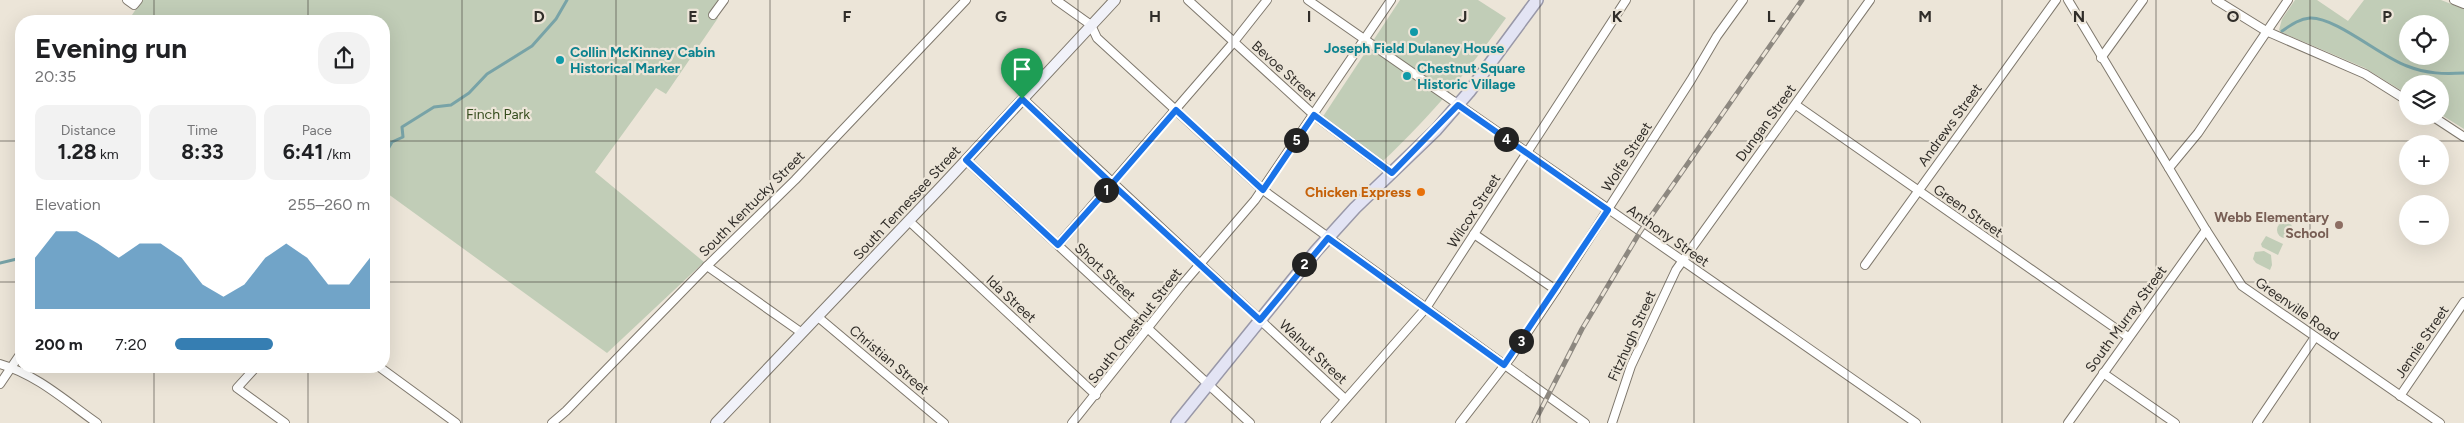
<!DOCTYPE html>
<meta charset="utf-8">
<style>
:root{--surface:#fff;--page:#f2f2f2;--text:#202124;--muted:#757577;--accent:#367eb2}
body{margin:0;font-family:Figtree,sans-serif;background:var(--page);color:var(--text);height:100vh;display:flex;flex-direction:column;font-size:19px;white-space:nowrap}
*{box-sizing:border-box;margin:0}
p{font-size:16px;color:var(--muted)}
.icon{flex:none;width:28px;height:28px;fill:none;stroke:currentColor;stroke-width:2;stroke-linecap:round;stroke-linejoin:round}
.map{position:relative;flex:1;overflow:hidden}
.sheet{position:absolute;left:15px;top:15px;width:375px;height:358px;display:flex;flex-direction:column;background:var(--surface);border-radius:20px;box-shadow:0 5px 20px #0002}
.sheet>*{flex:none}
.fabs{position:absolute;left:2399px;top:15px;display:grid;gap:10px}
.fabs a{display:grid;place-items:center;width:50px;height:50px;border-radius:50%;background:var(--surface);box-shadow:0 5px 20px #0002;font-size:25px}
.pin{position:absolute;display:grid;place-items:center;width:42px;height:42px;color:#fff;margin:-51px -21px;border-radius:50% 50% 50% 0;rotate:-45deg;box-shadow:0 0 5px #0007}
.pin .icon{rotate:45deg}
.km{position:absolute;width:25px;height:25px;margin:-12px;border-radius:50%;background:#222;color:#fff;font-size:14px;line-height:25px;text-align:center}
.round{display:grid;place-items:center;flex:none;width:52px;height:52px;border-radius:20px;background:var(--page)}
.head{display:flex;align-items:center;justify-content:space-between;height:85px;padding:0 20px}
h1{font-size:28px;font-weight:700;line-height:38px}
.figures{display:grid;grid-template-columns:repeat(3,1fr);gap:8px;height:85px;padding:5px 20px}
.figures div{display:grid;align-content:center;border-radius:12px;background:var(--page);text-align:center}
.figures b{font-size:21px;font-weight:700}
.figures small{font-size:14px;font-weight:400}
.figures p{font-size:14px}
.chart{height:140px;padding:10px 20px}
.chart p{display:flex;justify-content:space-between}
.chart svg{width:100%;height:90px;margin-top:5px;fill:var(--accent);opacity:.7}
ul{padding:0 20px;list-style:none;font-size:16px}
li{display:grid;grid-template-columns:80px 60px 1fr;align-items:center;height:38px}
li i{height:12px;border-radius:6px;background:var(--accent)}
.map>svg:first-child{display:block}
.green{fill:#c1cdb7;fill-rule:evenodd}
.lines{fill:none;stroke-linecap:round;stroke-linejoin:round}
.stream{stroke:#78a3a7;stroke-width:3}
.street-casing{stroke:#7f786d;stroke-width:10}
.secondary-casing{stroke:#7f786d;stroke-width:12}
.primary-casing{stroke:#9998a8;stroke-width:14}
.street{stroke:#fff;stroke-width:8}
.secondary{stroke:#f1f2f9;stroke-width:10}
.primary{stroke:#e3e4f4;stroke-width:11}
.rail-casing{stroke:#8d8880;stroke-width:5}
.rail{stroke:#ece5d8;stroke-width:3;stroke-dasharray:9;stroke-linecap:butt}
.route-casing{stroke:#fff;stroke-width:10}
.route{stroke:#1a73e8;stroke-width:6}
.grid{fill:none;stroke:#302d29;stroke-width:1;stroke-opacity:0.55}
.culture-dot{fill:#0f9aa8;stroke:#ece5d8;stroke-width:2}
.food-dot{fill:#e8710a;stroke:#ece5d8;stroke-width:2}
.education-dot{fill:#8d6e63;stroke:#ece5d8;stroke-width:2}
.labels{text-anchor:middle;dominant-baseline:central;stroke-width:4.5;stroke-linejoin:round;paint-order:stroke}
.culture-label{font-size:14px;font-weight:bold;fill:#0d838f;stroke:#ece5d8;text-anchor:start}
.street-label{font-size:14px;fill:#302d29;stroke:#ece5d8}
.park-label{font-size:14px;fill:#374d1e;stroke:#ece5d8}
.food-label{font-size:14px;font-weight:bold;fill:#c56008;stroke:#ece5d8;text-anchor:end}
.education-label{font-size:14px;font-weight:bold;fill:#785e54;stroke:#ece5d8;text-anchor:end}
.grid-label{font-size:16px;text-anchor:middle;font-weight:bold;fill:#302d29;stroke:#ece5d8;stroke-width:4.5;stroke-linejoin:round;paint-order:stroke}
</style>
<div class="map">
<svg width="2464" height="423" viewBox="0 0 2464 423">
<rect width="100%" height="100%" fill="#ece5d8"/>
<g class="green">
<polygon points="142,0 719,0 710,13 718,18 666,94 656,88 595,172 704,262 607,353 384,191 384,21 128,21"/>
<path d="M1400 0H1478L1506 18C1467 72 1432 115 1383 161L1322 118Z"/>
<path d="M2295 0H2317L2348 21 2364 0H2441L2464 9V129L2440 114V84H2408L2407 94 2365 68 2281 32 2279 30 2282 19ZM2408 24H2440V56H2408Z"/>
<circle cx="2285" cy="230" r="8"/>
<polygon points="2266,236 2283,244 2278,255 2262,247 2261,244"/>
<polygon points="2264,251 2271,255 2272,265 2270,270 2256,263 2253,259 2255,252"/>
</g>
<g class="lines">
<g class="stream">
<path d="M2282 31C2291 25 2299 19 2310 18 2336 17 2381 57 2407 66 2427 74 2444 74 2464 73"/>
<polyline points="384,150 388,149 392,142 403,137 402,127 434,107 451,105 469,93 487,74 532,46 556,19 567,0"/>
<polyline points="0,263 21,258"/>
</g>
<g class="street-casing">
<g id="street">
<polyline points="127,0 134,5 138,0"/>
<polyline points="1056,0 1091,25 1097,38 1263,190 1585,423"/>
<polyline points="1188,0 1314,115 1392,173"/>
<polyline points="1308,0 1916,423"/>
<polyline points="2068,0 2206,230 2242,286 2440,423"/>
<polyline points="2216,0 2266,31 2365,74 2408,101"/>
<polyline points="2454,0 2464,4"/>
<polyline points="713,15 724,0"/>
<polyline points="2101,58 2143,0"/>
<polyline points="1023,99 1345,399"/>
<polyline points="1796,105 2128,337"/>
<polyline points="2432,116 2464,137"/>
<polyline points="966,160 1250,423"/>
<polyline points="2169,168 2198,133 2288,0"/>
<polyline points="909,221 1096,395"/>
<polyline points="1474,234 1556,290"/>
<polyline points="1058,245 1233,43 1267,0"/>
<polyline points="1865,265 2056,0"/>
<polyline points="707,266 802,333"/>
<polyline points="818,317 944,423"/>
<path d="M0 364C36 374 67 402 97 423"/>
<polyline points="257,366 237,388 285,423"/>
<polyline points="378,366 456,423"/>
<polyline points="2103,373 2175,423"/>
<polyline points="0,384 21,353"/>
<polyline points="2400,396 2464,302"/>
<polyline points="552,423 566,411 707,266 795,180 966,0"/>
<polyline points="1072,423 1182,285 1255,200 1391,0"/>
<polyline points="1325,423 1426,308 1626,0"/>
<polyline points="1460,423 1511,357 1556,290 1691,80 1717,36 1743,0"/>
<polyline points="1612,423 1631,366 1676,270 1870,0"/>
<polyline points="2068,423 2206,230"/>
<polyline points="2257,423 2315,337"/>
</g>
</g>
<g class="secondary-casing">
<polyline id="secondary" points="716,423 942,186 1115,0"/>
</g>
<g class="primary-casing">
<polyline id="primary" points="1177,423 1316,251 1355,208 1436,130 1469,92 1537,0"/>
</g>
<use href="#street" class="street"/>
<use href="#secondary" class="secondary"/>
<use href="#primary" class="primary"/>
<g class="rail-casing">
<polyline id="rail" points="1534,423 1582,329 1640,232 1802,0"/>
</g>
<use href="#rail" class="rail"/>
</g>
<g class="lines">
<g class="route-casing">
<polyline id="route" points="1022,99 966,160 1058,245 1112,184 1260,320 1328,238 1504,365 1608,210 1458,105 1392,173 1314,115 1263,190 1176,110 1112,184 1022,99"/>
</g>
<use href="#route" class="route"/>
</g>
<path class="grid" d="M154 0V21M308 0V21M462 0V423M616 0V423M770 0V423M924 0V423M1078 0V423M1232 0V423M1386 0V423M1540 0V423M1694 0V423M1848 0V423M2002 0V423M2156 0V423M2310 0V423M0 141H21M384 141H2464M0 282H21M384 282H2464M154 366V423M308 366V423"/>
<g class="culture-dot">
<circle cx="1414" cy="32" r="5"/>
<circle cx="560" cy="60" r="5"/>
<circle cx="1407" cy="76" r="5"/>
</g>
<circle class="food-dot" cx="1421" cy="192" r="5"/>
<circle class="education-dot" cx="2339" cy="225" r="5"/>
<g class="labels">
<g class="culture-label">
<text x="1414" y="48" text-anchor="middle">Joseph Field Dulaney House</text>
<text x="570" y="52">Collin McKinney Cabin<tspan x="570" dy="16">Historical Marker</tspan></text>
<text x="1417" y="68">Chestnut Square<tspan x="1417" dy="16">Historic Village</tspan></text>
</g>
<g class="street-label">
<text transform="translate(1284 71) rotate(42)">Bevoe Street</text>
<text transform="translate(1766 123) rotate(-54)">Dungan Street</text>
<text transform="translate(1950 125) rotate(-54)">Andrews Street</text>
<text transform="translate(1627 157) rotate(-57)">Wolfe Street</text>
<text transform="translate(907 203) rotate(-47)">South Tennessee Street</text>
<text transform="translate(752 204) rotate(-45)">South Kentucky Street</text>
<text transform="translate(1474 211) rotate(-57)">Wilcox Street</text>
<text transform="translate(1968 211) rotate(35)">Green Street</text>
<text transform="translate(1668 236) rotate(35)">Anthony Street</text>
<text transform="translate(1105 272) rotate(43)">Short Street</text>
<text transform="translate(1011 299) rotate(43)">Ida Street</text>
<text transform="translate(2297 309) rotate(35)">Greenville Road</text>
<text transform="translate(2126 319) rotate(-54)">South Murray Street</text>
<text transform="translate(1135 326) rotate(-52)">South Chestnut Street</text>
<text transform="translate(1632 336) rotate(-66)">Fitzhugh Street</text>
<text transform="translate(2422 342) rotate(-56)">Jennie Street</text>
<text transform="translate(1313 352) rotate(43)">Walnut Street</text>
<text transform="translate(889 360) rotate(40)">Christian Street</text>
</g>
<g class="park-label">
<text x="498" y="114">Finch Park</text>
</g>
<g class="food-label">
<text x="1411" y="192">Chicken Express</text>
</g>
<g class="education-label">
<text x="2329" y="217">Webb Elementary<tspan x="2329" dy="16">School</tspan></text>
</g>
</g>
<g class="grid-label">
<text x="539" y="22">D</text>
<text x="693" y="22">E</text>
<text x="847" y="22">F</text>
<text x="1001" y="22">G</text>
<text x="1155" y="22">H</text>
<text x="1309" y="22">I</text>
<text x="1463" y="22">J</text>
<text x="1617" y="22">K</text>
<text x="1771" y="22">L</text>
<text x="1925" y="22">M</text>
<text x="2079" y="22">N</text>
<text x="2233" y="22">O</text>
<text x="2387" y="22">P</text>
</g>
</svg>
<div class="fabs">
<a><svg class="icon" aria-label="locate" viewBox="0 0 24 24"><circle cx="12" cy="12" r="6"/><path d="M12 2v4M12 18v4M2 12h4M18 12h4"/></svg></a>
<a><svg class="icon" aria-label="layers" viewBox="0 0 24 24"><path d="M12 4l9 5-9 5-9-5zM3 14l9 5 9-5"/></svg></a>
<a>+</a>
<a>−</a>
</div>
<div class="pin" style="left:1022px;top:99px;background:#1e9e55"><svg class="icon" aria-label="arrive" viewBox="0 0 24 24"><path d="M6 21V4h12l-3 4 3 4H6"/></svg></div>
<b class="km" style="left:1106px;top:190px">1</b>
<b class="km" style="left:1304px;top:264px">2</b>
<b class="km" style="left:1521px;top:341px">3</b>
<b class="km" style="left:1506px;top:139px">4</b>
<b class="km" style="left:1296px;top:140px">5</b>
<section class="sheet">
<div class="head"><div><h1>Evening run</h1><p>20:35</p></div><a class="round"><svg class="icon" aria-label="share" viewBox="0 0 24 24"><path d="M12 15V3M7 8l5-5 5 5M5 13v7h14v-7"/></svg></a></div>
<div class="figures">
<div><p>Distance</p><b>1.28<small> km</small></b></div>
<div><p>Time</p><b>8:33</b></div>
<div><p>Pace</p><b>6:41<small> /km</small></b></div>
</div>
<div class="chart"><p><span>Elevation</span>255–260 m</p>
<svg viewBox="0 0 160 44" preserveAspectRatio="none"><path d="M0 44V19L10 6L20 6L30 12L40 19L50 12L60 12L70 19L80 32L90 38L100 32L110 19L120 12L130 19L140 32L150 32L160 19V44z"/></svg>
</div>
<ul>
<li><b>200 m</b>7:20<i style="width:50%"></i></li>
</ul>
</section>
</div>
